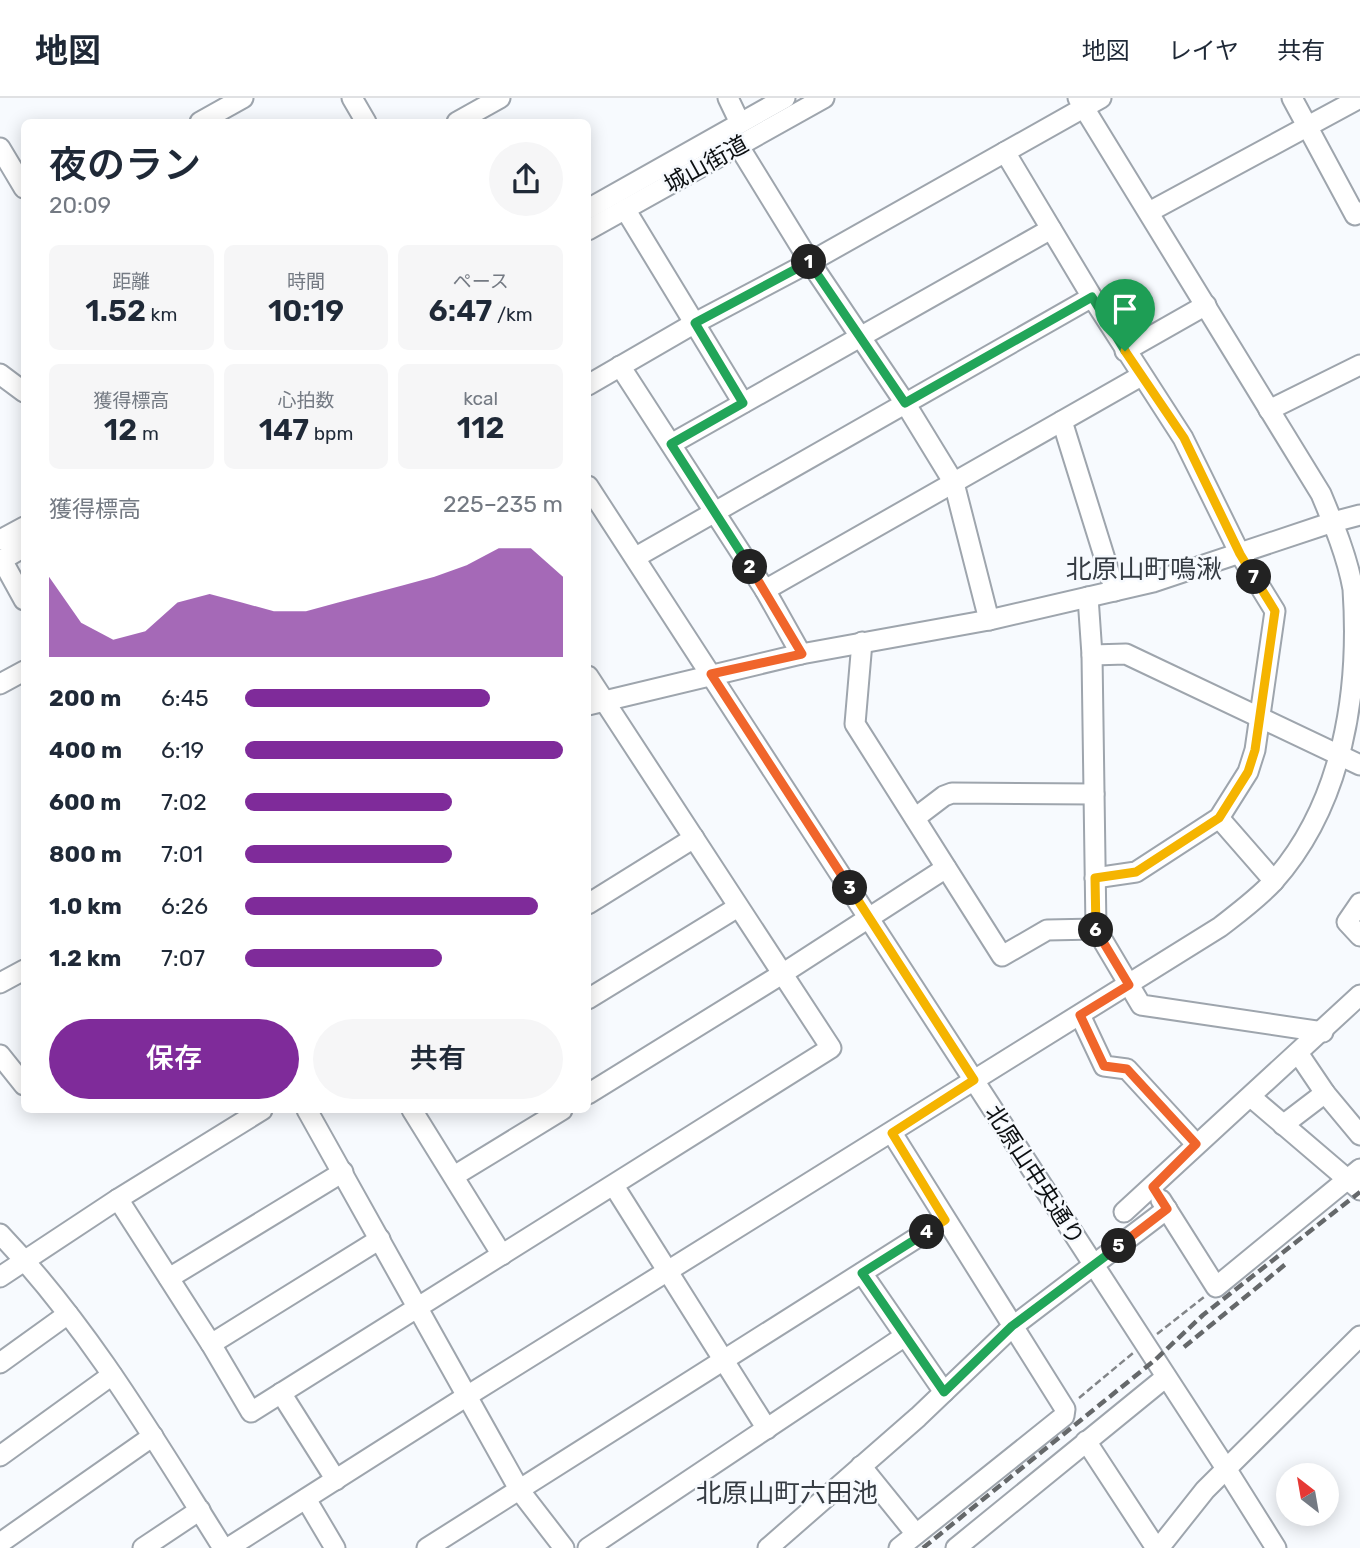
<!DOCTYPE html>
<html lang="ja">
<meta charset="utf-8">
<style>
:root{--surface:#fff;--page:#f6f6f7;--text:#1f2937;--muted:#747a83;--line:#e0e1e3;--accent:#7f2b9a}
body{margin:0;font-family:Rubik,"Noto Sans JP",sans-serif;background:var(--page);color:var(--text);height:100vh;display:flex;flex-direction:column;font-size:26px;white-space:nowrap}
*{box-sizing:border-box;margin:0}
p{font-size:23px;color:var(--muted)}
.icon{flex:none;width:38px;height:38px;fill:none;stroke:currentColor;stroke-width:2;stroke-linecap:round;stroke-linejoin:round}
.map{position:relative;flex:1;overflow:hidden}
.details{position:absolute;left:21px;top:21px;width:570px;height:994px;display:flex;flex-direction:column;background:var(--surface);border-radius:10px;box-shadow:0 4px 18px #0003}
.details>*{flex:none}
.needle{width:46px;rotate:329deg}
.controls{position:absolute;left:1276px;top:1365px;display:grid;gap:14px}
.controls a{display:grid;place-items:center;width:63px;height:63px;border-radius:50%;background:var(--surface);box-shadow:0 4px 18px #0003;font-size:35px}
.pin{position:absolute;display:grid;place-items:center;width:60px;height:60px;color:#fff;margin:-72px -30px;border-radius:50% 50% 50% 0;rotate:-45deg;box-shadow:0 0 7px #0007}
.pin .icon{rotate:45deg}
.km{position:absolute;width:35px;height:35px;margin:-18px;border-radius:50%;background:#222;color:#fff;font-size:19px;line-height:35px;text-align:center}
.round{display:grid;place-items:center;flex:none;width:74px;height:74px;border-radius:37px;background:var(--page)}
.summary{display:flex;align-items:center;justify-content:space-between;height:119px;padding:0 28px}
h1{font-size:38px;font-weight:600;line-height:52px}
.metrics{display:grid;grid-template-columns:repeat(3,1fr);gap:10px;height:119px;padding:7px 28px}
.metrics div{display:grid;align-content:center;border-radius:10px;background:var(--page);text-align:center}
.metrics b{font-size:30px;font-weight:600}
.metrics small{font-size:19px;font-weight:400}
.metrics p{font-size:19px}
.chart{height:196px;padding:14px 28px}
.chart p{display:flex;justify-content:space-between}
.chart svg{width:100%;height:126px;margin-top:7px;fill:var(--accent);opacity:.7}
.action{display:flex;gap:14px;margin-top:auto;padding:14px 28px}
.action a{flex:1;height:80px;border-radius:42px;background:var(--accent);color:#fff;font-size:28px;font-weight:600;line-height:80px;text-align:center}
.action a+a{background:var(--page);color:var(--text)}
ul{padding:0 28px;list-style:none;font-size:23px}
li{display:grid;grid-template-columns:112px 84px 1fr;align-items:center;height:52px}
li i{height:18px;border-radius:9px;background:var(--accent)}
header{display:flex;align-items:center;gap:42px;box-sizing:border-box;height:98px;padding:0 35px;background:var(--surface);border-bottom:2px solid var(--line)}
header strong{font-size:33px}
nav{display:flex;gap:38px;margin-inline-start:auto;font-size:24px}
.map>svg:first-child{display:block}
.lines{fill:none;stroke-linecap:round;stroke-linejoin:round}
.minor-casing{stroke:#9ea5ad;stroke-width:23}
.path{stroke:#828588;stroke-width:2.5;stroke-dasharray:7 3.5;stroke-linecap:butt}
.minor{stroke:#fff;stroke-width:19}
.rail{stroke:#65686a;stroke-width:4.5;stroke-dasharray:10 5;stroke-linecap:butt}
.split-1-casing{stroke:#fff;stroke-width:14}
.split-2-casing{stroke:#fff;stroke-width:14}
.split-3-casing{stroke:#fff;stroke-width:14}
.split-4-casing{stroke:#fff;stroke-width:14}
.split-5-casing{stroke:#fff;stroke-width:14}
.split-6-casing{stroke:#fff;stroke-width:14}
.split-7-casing{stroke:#fff;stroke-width:14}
.split-8-casing{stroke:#fff;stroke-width:14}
.split-1{stroke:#22a559;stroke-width:9}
.split-2{stroke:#22a559;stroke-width:9}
.split-3{stroke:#f0652b;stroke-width:9}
.split-4{stroke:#f5b400;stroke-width:9}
.split-5{stroke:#22a559;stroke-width:9}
.split-6{stroke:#f0652b;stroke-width:9}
.split-7{stroke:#f5b400;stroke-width:9}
.split-8{stroke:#f5b400;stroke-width:9}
.labels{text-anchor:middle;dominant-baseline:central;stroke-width:5;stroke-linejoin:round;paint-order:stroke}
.street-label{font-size:23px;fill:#0d1012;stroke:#f7fafe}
.quarter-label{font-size:26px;fill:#363c43;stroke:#f7fafe}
</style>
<header>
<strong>地図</strong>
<nav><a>地図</a><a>レイヤ</a><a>共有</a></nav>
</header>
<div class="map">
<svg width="1360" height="1450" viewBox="0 0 1360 1450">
<rect width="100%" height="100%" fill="#f7fafe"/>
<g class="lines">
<g class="minor-casing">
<g id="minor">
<polyline points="352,0 366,24"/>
<polyline points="728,0 740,25"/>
<polyline points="1292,0 1355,117 1360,114"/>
<polyline points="200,24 243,0"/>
<polyline points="457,24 500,0"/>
<polyline points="738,47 810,164 905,305 954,385 989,522"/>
<polyline points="0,50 24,90"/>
<polyline points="1005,54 1092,199 1183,340 1240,456 1275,513 1255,652 1248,674 1219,720 1136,774 1095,780"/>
<polyline points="588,111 785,0"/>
<polyline points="625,111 743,305"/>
<polyline points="1149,114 1360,0"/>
<polyline points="588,132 824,0"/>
<polyline points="1125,253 1206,207"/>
<polyline points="620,268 765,492 801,556"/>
<polyline points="0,276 24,294"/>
<polyline points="588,287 695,225 810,164 1101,0"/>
<polyline points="1269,312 1360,267"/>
<polyline points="1062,323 1115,493"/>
<polyline points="671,346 1051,131"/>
<polyline points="588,388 1227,1372 1276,1450"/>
<polyline points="0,442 24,429"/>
<polyline points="636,459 1092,199"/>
<polyline points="2,462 24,502"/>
<polyline points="0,463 24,449"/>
<polyline points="765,492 1141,278"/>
<polyline points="1088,499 1092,557 1096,831"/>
<polyline points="862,544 855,626 1002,858 1047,832 1096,831 1141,907 1323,934"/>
<polyline points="1092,557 1126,556 1360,667"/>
<polyline points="0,586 24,573"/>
<polyline points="588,607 801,556 989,522 1153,484 1333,424 1360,417"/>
<polyline points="915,720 944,698 952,695 1094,696"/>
<polyline points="1219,720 1274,783"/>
<polyline points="1360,805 1347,824 1360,838"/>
<polyline points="588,806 694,740"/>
<polyline points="0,885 24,872"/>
<polyline points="588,901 738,809"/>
<polyline points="1080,917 1104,968 1127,971 1196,1046"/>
<polyline points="1298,955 1325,995 1360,1037"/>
<polyline points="0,957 24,987"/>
<polyline points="588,996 782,876 946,770"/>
<polyline points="1251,999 1360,1092"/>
<polyline points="307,1012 520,1393 564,1450"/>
<polyline points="412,1012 502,1157"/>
<polyline points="1283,1027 1325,995"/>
<polyline points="892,1035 1065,1311 1064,1318 899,1450"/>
<polyline points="454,1078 562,1012"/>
<polyline points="614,1088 767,1331"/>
<polyline points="118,1101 211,1246 251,1314 831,950 588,578"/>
<polyline points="1161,1102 1216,1189 1360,1071"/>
<polyline points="1124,1114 1360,897"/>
<path d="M0 1136C89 1229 155 1342 223 1450"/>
<polyline points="862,1175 944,1294"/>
<polyline points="0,1179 118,1101 262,1012"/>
<polyline points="169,1180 343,1074"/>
<polyline points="211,1246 380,1141"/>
<polyline points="0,1265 68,1216"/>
<polyline points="281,1295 336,1382"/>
<polyline points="1086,1343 1156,1450"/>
<polyline points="0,1358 112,1277"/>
<polyline points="861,1368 916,1436"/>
<polyline points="306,1401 335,1450"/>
<polyline points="0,1445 153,1338"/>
<polyline points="143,1450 200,1412"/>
<path d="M228 1450 467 1298 1220 829C1238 815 1257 801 1273 784 1343 706 1360 594 1353 491 1347 458 1334 427 1321 396L1078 0"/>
<polyline points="427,1450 945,1122"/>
<polyline points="588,1450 905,1238"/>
<polyline points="768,1450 918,1319 1012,1229 1167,1111"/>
<polyline points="956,1450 1166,1279"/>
<polyline points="1159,1450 1205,1392 1360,1238"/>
</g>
</g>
<g class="path">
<polyline points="1157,1236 1204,1199"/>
<polyline points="1079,1300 1133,1255"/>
</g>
<use href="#minor" class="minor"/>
<g class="rail">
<polyline points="1184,1249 1287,1165"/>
<polyline points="923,1450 1155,1262 1203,1217 1360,1094"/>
</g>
</g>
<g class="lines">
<g class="split-1-casing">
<polyline id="split-1" points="809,164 905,305 1092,199 1125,253"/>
</g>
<g class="split-2-casing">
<polyline id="split-2" points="750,469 671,346 743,305 695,225 809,164"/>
</g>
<g class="split-3-casing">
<polyline id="split-3" points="750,469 802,556 711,576 850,790"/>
</g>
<g class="split-4-casing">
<polyline id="split-4" points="850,790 974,982 892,1035 945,1122 927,1134"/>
</g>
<g class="split-5-casing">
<polyline id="split-5" points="927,1134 862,1175 944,1294 1012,1228 1119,1148"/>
</g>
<g class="split-6-casing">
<polyline id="split-6" points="1096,832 1129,887 1080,917 1104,968 1127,971 1196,1046 1153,1089 1167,1111 1119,1148"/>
</g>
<g class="split-7-casing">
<polyline id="split-7" points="1096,832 1095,780 1136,774 1219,720 1248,674 1255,652 1275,513 1254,479"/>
</g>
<g class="split-8-casing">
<polyline id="split-8" points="1125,253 1184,340 1240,456 1254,479"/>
</g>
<use href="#split-1" class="split-1"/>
<use href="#split-2" class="split-2"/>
<use href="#split-3" class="split-3"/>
<use href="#split-4" class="split-4"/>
<use href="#split-5" class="split-5"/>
<use href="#split-6" class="split-6"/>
<use href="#split-7" class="split-7"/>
<use href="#split-8" class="split-8"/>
</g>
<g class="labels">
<g class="street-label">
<text transform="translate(706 66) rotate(-29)">城山街道</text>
<text transform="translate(1035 1077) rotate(57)">北原山中央通り</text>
</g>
<g class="quarter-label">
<text x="1144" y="471">北原山町鳴湫</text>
<text x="787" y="1395">北原山町六田池</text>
</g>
</g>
</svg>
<div class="controls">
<a><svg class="needle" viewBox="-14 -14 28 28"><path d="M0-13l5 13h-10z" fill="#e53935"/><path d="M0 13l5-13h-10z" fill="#747a83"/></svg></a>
</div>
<div class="pin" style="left:1125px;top:253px;background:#1e9e55"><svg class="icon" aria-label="arrive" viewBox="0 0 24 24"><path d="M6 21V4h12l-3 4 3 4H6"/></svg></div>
<b class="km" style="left:809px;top:164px">1</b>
<b class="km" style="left:750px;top:469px">2</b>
<b class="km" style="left:850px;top:790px">3</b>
<b class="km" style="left:927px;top:1134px">4</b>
<b class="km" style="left:1119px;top:1148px">5</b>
<b class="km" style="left:1096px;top:832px">6</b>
<b class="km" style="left:1254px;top:479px">7</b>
<section class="details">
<div class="summary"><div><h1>夜のラン</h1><p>20:09</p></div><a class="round"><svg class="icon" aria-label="share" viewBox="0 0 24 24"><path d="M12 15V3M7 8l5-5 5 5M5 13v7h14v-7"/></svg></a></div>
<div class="metrics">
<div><p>距離</p><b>1.52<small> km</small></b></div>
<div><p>時間</p><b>10:19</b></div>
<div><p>ペース</p><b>6:47<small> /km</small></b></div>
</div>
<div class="metrics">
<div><p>獲得標高</p><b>12<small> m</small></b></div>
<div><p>心拍数</p><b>147<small> bpm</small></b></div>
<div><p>kcal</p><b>112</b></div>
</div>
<div class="chart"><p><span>獲得標高</span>225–235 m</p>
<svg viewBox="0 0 160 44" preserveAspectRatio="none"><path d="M0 44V16L10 32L20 38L30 35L40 25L50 22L60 25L70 28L80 28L90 25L100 22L110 19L120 16L130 12L140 6L150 6L160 16V44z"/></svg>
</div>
<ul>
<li><b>200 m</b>6:45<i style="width:77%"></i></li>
<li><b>400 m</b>6:19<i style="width:100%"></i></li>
<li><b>600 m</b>7:02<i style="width:65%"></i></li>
<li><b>800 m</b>7:01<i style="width:65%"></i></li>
<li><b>1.0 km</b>6:26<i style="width:92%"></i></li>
<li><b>1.2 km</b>7:07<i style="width:62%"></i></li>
</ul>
<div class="action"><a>保存</a><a>共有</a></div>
</section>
</div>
